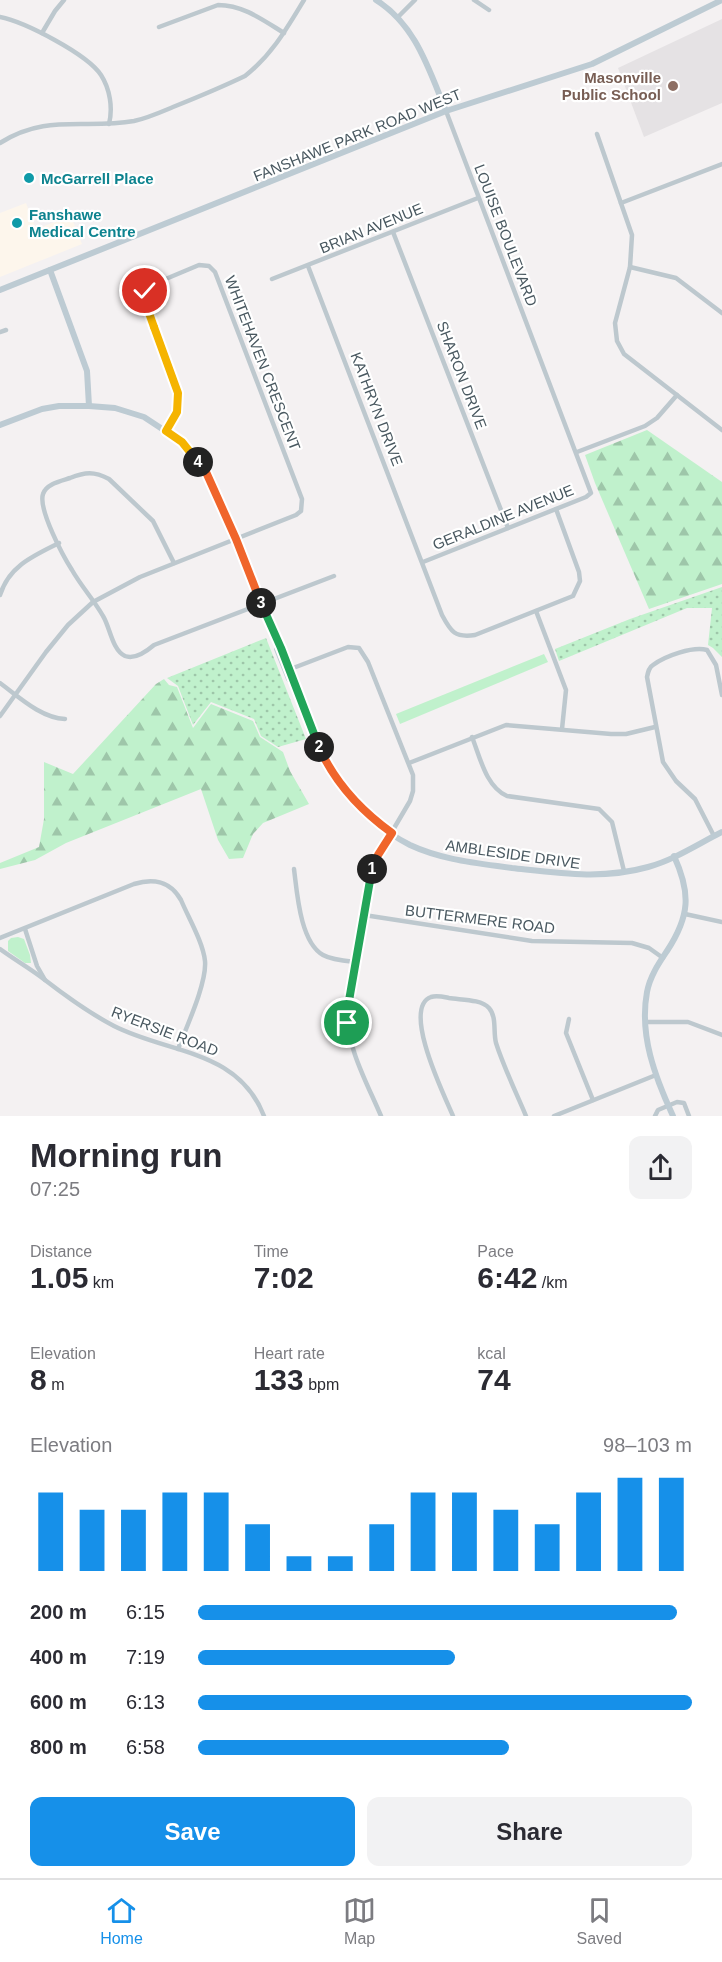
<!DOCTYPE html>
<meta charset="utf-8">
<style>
:root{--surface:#fff;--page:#f2f2f3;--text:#2b2b33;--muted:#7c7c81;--line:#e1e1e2;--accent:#1690e9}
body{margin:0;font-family:Arial,sans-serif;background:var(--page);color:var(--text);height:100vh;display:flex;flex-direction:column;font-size:22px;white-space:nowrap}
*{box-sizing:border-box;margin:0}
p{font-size:20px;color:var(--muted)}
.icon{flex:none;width:33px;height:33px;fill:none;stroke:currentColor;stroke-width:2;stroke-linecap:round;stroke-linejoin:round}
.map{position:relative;height:1116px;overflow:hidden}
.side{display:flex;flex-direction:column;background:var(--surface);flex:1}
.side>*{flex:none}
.pin{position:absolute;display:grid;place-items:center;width:51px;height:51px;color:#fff;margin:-26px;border:3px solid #fff;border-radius:50%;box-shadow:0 2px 6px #0007}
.km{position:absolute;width:30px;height:30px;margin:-15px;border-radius:50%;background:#222;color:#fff;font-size:16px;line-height:30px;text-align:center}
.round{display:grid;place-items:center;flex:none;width:63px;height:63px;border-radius:12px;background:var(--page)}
.headline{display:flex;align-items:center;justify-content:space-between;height:102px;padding:0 30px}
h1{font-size:33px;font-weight:700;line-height:45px}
.stats{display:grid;grid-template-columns:repeat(3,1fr);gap:9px;height:102px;padding:6px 30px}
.stats div{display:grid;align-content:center}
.stats b{font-size:30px;font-weight:700}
.stats small{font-size:16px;font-weight:400}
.stats p{font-size:16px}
.chart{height:168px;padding:12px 30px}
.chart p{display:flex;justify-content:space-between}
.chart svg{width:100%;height:108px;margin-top:6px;stroke:var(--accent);stroke-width:6}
.primary-button{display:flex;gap:12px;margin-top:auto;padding:12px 30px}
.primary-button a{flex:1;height:69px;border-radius:12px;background:var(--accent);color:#fff;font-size:24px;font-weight:700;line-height:69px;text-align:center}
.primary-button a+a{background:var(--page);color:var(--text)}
ul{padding:0 30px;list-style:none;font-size:20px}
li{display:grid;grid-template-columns:96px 72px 1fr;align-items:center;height:45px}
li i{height:15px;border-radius:8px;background:var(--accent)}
.tabs{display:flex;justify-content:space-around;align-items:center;height:84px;border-top:2px solid var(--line);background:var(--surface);font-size:16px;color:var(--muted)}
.tabs a{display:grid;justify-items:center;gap:3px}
.tabs .current{color:var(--accent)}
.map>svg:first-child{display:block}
.commercial{fill:#fdf6ec}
.education{fill:#e5e2e4}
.grass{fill:#c0f1cc}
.forest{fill:url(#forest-firs)}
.park{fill:url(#park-dots)}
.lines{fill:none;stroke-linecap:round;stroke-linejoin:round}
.street{stroke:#bdc8ce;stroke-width:4.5}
.secondary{stroke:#bdcbd3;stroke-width:6}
.split-1-casing{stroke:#fff;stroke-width:12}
.split-2-casing{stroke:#fff;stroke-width:12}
.split-3-casing{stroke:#fff;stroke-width:12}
.split-4-casing{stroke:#fff;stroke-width:12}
.split-5-casing{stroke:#fff;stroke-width:12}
.split-6-casing{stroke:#fff;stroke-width:12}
.split-1{stroke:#22a559;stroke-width:8}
.split-2{stroke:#f0652b;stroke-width:8}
.split-3{stroke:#22a559;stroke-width:8}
.split-4{stroke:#f0652b;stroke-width:8}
.split-5{stroke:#f5b400;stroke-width:8}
.split-6{stroke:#f5b400;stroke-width:8}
.education-dot{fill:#8d6e63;stroke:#fff;stroke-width:2}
.culture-dot{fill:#0f9aa8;stroke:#fff;stroke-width:2}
.labels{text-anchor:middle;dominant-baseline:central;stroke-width:4.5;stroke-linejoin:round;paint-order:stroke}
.education-label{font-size:15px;font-weight:bold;fill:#785e54;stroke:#fff;text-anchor:end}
.street-label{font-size:15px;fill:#495860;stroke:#fff}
.culture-label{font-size:15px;font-weight:bold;fill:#0d838f;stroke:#fff;text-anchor:start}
</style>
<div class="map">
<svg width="722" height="1116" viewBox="0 0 722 1116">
<defs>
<pattern id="forest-firs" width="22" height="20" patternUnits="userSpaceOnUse" patternTransform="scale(1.5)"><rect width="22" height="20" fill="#c0f1cc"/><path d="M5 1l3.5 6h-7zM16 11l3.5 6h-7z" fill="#9ec6a9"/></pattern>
<pattern id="park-dots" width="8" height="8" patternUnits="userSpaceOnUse" patternTransform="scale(1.5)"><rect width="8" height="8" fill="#c0f1cc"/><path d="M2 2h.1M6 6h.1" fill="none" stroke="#9ec6a9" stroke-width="1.8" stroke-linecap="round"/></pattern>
</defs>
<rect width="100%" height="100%" fill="#f4f1f2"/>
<polygon class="commercial" points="26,203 36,229 71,216 82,244 0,277 0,213"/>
<polygon class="education" points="722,19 722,103 644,137 618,68"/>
<g class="grass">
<polygon points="544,654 548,662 400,724 396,714"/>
<polygon points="18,937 24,939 30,955 31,963 25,963 8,951 8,941 11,938"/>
</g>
<g class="forest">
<polygon points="647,430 722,482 722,584 649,609 595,483 585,455"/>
<polygon points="164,679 169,685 177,687 193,728 211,704 253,721 260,737 283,752 290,771 309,804 263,823 253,834 243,858 229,859 218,840 201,789 66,843 35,860 0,869 0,863 39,847 44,819 44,762 73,774 156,684"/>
</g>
<g class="park">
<polygon points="722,587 722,657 713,648 708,645 712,608 687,608 559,661 555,649 630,619"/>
<polygon points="266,638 306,739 278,747 261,736 254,719 211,702 193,725 178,686 167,678"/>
</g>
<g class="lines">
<g class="street">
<polyline points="474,0 489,10"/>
<path d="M0 17C25 22 87 54 101 75 110 89 113 108 109 124"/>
<polyline points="398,17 415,0"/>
<path d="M159 27 218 5C243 5 263 20 284 33"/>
<polyline points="42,33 55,11 64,0"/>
<polyline points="597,134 632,235 630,267 615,323 617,341 624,354 722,430"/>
<path d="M0 143C47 113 84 130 134 121 148 118 161 112 173 107 198 97 222 87 245 76 272 55 287 28 304 0"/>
<polyline points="621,203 722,164"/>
<polyline points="393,232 508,528"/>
<path d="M308 266 442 615C451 632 455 638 475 635L573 596 580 581 579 572 556 509"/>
<polyline points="630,267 676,278 722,313"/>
<polyline points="272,279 478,198"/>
<polyline points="0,332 6,330"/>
<polyline points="577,452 645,426 657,418 677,395"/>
<polyline points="423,562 586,497 591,493 446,111"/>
<path d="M174 563 153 521 109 479C94 471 85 472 70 478 61 481 46 484 43 494 38 509 63 556 72 570 81 586 94 600 103 616 110 627 112 650 125 656 135 660 147 651 154 645L334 576"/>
<path d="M0 595C9 566 33 556 59 543"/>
<polyline points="536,611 566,690 562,729"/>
<path d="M288 670 348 647 359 648 368 662 413 775V791L410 801 373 864 347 1012C347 1048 367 1083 381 1116"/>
<path d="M0 683C19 697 41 718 65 719"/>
<polyline points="0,716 46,652 68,625 93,602 140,577 296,515 301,511 302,499 215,272 209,266 199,265 149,286 145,291 144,299 178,393 177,412 166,431"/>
<path d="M472 737C480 757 486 787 507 796L599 809 612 822 624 871"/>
<polyline points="409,763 506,725 611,734 626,734 655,727"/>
<path d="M714 836 695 799 676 781 663 762 647 677C648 672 649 667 653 665 665 656 693 646 707 650L716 665 722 695"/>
<path d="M294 869C297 892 300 942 323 955 332 960 345 961 355 962"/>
<polyline points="685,914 722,922"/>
<polyline points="364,915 532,941 632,943 649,948 663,958"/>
<polyline points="25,929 37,966 45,980"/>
<path d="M0 938 134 884C154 878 170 881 181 900 188 917 203 942 205 961 207 983 186 1028 178 1049"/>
<path d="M0 949C15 960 31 969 45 980 67 997 89 1013 114 1026 169 1054 238 1049 264 1116"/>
<polyline points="569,1019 566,1033 593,1100"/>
<polyline points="646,1022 688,1022 722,1035"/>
<path d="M453 1116C445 1097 401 1008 431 997 437 995 444 997 449 998 461 1000 481 999 489 1008 497 1017 493 1032 496 1043 504 1068 516 1092 526 1116"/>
<polyline points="554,1116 656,1075"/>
<polyline points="655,1116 658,1110 677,1102 684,1103 689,1116"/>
</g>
<g class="secondary">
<path d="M376 0C416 25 429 70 446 111"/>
<polyline points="50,270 87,371 89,406"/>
<polyline points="0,290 446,111 592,64 722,0"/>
<polyline points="0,425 42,409 59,406 89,406 115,408 144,417 182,442 206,472 236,539 279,646 277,649 289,679"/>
<path d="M281 648C298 690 312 745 338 782 356 807 382 831 410 845 442 860 477 863 512 868 558 873 602 880 648 867 674 860 698 844 722 832"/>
<path d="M673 1116C655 1077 639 1035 647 992 650 976 659 963 667 951 690 916 691 893 674 856"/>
</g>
</g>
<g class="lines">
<g class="split-1-casing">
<polyline id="split-1" points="347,1023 347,1012 372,869"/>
</g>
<g class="split-2-casing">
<path id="split-2" d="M319 747C335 783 360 810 392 833L378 855 372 869"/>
</g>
<g class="split-3-casing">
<polyline id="split-3" points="261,603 281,648 319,747"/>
</g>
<g class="split-4-casing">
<polyline id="split-4" points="198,462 206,472 236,539 261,603"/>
</g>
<g class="split-5-casing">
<polyline id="split-5" points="154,327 178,393 177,412 166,431 182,442 198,462"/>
</g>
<g class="split-6-casing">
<polyline id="split-6" points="145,291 144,299 154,327"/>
</g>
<use href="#split-1" class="split-1"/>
<use href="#split-2" class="split-2"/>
<use href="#split-3" class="split-3"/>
<use href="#split-4" class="split-4"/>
<use href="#split-5" class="split-5"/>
<use href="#split-6" class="split-6"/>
</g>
<circle class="education-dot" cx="673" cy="86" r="6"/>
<g class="culture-dot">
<circle cx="29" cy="178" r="6"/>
<circle cx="17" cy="223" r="6"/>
</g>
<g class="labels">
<g class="education-label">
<text x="661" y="77">Masonville<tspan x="661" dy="17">Public School</tspan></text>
</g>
<g class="street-label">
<text transform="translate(357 135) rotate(-22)">FANSHAWE PARK ROAD WEST</text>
<text transform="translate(371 228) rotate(-22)">BRIAN AVENUE</text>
<text transform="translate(506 235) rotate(69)">LOUISE BOULEVARD</text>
<text transform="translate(263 363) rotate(69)">WHITEHAVEN CRESCENT</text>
<text transform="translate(462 375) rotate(69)">SHARON DRIVE</text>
<text transform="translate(377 409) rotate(69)">KATHRYN DRIVE</text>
<text transform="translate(503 517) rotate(-22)">GERALDINE AVENUE</text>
<text transform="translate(513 854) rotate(8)">AMBLESIDE DRIVE</text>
<text transform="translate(480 919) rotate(7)">BUTTERMERE ROAD</text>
<text transform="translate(165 1031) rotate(21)">RYERSIE ROAD</text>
</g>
<g class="culture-label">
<text x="41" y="178">McGarrell Place</text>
<text x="29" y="214">Fanshawe<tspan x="29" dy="17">Medical Centre</tspan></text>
</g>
</g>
</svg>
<div class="pin" style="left:347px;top:1023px;background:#1e9e55"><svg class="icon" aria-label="arrive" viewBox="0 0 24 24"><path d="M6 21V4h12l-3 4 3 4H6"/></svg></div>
<div class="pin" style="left:145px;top:291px;background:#d93025"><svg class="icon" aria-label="check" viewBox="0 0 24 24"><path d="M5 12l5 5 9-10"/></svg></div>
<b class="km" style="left:372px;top:869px">1</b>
<b class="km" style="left:319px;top:747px">2</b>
<b class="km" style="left:261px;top:603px">3</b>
<b class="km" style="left:198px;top:462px">4</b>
</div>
<section class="side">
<div class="headline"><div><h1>Morning run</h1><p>07:25</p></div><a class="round"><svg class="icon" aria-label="share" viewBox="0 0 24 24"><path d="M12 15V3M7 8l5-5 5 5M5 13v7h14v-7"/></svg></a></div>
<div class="stats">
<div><p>Distance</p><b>1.05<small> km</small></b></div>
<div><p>Time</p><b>7:02</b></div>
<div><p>Pace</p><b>6:42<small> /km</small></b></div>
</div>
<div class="stats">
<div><p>Elevation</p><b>8<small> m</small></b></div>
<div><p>Heart rate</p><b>133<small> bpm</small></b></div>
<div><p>kcal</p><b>74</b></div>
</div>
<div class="chart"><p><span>Elevation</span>98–103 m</p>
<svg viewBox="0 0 160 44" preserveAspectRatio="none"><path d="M5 44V12M15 44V19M25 44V19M35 44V12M45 44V12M55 44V25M65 44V38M75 44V38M85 44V25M95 44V12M105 44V12M115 44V19M125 44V25M135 44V12M145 44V6M155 44V6"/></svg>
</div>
<ul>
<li><b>200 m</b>6:15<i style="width:97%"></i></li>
<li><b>400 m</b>7:19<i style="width:52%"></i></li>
<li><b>600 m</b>6:13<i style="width:100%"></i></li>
<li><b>800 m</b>6:58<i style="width:63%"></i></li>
</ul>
<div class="primary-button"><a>Save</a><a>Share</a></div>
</section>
<nav class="tabs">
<a class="current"><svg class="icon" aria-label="home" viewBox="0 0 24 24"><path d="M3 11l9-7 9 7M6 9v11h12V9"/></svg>Home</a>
<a><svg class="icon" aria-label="map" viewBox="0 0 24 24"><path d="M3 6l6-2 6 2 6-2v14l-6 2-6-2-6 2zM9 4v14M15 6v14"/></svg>Map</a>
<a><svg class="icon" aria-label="saved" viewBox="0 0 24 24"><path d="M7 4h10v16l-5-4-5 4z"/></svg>Saved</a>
</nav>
